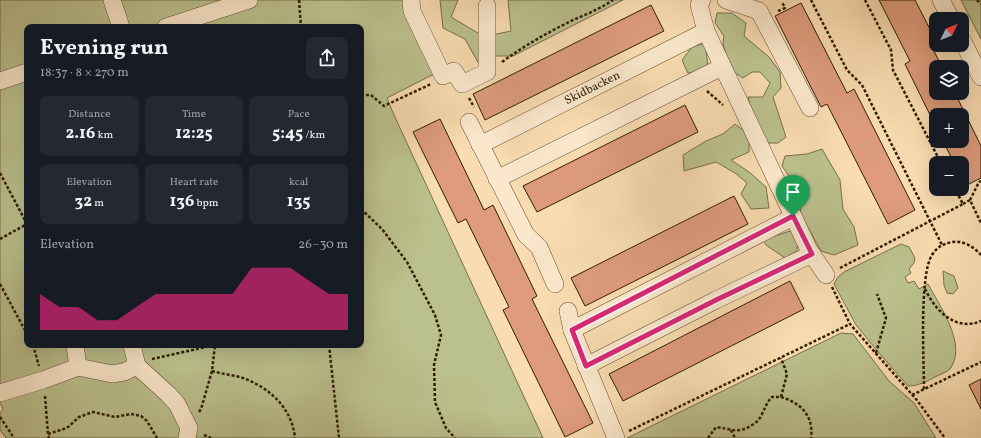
<!DOCTYPE html>
<meta charset="utf-8">
<style>
:root{--surface:#171b24;--page:#242831;--text:#f1f3f6;--muted:#9ea1a6;--accent:#db2777}
body{margin:0;font-family:Vollkorn,serif;background:var(--page);color:var(--text);height:100vh;display:flex;flex-direction:column;font-size:15px;white-space:nowrap}
*{box-sizing:border-box;margin:0}
p{font-size:13px;color:var(--muted)}
.icon{flex:none;width:22px;height:22px;fill:none;stroke:currentColor;stroke-width:2;stroke-linecap:round;stroke-linejoin:round}
.map{position:relative;flex:1;overflow:hidden}
.details{position:absolute;left:24px;top:24px;width:340px;height:324px;display:flex;flex-direction:column;background:var(--surface);border-radius:8px;box-shadow:0 4px 16px #0002}
.details>*{flex:none}
.needle{width:26px;rotate:47deg}
.fabs{position:absolute;left:929px;top:12px;display:grid;gap:8px}
.fabs a{display:grid;place-items:center;width:40px;height:40px;border-radius:8px;background:var(--surface);box-shadow:0 4px 16px #0002;font-size:20px}
.pin{position:absolute;display:grid;place-items:center;width:34px;height:34px;color:#fff;margin:-41px -17px;border-radius:50% 50% 50% 0;rotate:-45deg;box-shadow:0 0 4px #0007}
.pin .icon{rotate:45deg}
.round{display:grid;place-items:center;flex:none;width:42px;height:42px;border-radius:8px;background:var(--page)}
.head{display:flex;align-items:center;justify-content:space-between;height:68px;padding:0 16px}
h1{font-size:22px;font-weight:700;line-height:30px}
.figures{display:grid;grid-template-columns:repeat(3,1fr);gap:6px;height:68px;padding:4px 16px}
.figures div{display:grid;align-content:center;border-radius:8px;background:var(--page);text-align:center}
.figures b{font-size:17px;font-weight:700}
.figures small{font-size:11px;font-weight:400}
.figures p{font-size:11px}
.chart{height:112px;padding:8px 16px}
.chart p{display:flex;justify-content:space-between}
.chart svg{width:100%;height:72px;margin-top:4px;fill:var(--accent);opacity:.7}
.map>svg:first-child{display:block}
.green{fill:#bbc18e;stroke:#766f4a;fill-rule:evenodd}
.building{fill:#de9c7d;stroke:#301d05}
.lines{fill:none;stroke-linecap:round;stroke-linejoin:round}
.minor-casing{stroke:#624d30;stroke-width:18}
.path{stroke:#301d05;stroke-width:2.5;stroke-dasharray:3 2;stroke-linecap:butt}
.minor{stroke:#fbe8cc;stroke-width:17}
.route-casing{stroke:#fff;stroke-width:8}
.route{stroke:#db2777;stroke-width:5}
.labels{text-anchor:middle;dominant-baseline:central;stroke-width:3;stroke-linejoin:round;paint-order:stroke}
.street-label{font-size:12px;fill:#301d05;stroke:#fbe8cc}
</style>
<div class="map">
<svg width="981" height="438" viewBox="0 0 981 438">
<rect width="100%" height="100%" fill="#f9dcb1"/>
<filter id="stains"><feTurbulence type="fractalNoise" baseFrequency=".005" numOctaves="4"/><feColorMatrix values="0 0 0 0 .2 0 0 0 0 .09 0 0 0 0 .02 0 0 0 .5 -.17"/></filter>
<radialGradient id="worn" r=".72"><stop offset=".6" stop-color="#630" stop-opacity="0"/><stop offset="1" stop-color="#630" stop-opacity=".3"/></radialGradient>
<g class="green">
<path d="M0 0H403L434 74 387 98 394 115 543 438H6L0 430V413L3 409 0 402ZM27 27H361V345H27Z"/>
<polygon points="440,0 458,0 451,17 483,36 480,66 465,39 443,28"/>
<polygon points="508,0 623,0 513,56 492,56 492,35 511,31"/>
<polygon points="961,0 981,0 981,39"/>
<polygon points="717,13 732,13 746,23 744,36 769,57 780,72 781,88 773,97 786,137 778,143 767,143 750,105 748,97 763,97 770,83 760,72 752,72 743,78 735,73 726,54 723,44 724,36 715,23"/>
<polygon points="705,43 708,66 698,72 688,73 682,60 692,47"/>
<polygon points="735,124 749,135 749,152 731,160 749,172 766,187 769,208 751,209 741,194 747,183 735,173 716,162 684,171 683,155 706,141 723,134"/>
<polygon points="822,149 840,180 843,209 854,227 858,245 834,255 821,251 801,215 798,189 782,166 785,156 807,154"/>
<polygon points="790,231 798,239 797,251 785,258 766,245 763,240"/>
<path d="M901 244 909 247 915 258 914 263 909 269 911 273 905 277 908 283 914 281 919 289 928 284C939 305 968 345 950 369 947 372 941 374 937 376 927 381 919 386 908 386L879 353 856 325 834 284 838 277 844 272Z"/>
<polygon points="943,271 954,276 958,288 953,294 947,293 944,285"/>
<polygon points="841,333 853,334 889,381 914,403 936,438 627,438"/>
</g>
<g class="building">
<polygon points="879,0 915,0 936,41 936,45 938,46 933,49 942,67 936,67 936,93 955,93 981,146 981,178 965,186 962,179 962,163 954,163 943,141 962,141 962,115 936,115 936,127 905,64 910,61"/>
<polygon points="801,3 847,93 854,89 915,210 888,224 827,104 821,107 775,16"/>
<polygon points="651,5 664,31 485,120 473,94"/>
<polygon points="685,105 698,132 537,212 523,186"/>
<polygon points="440,119 484,210 493,205 537,296 532,299 593,423 565,437 503,310 509,307 466,219 458,223 413,132"/>
<polygon points="734,196 748,224 585,306 571,278"/>
<polygon points="790,281 804,309 623,401 609,374"/>
<polygon points="981,379 981,409 969,385"/>
</g>
<g class="lines">
<g class="minor-casing">
<g id="minor">
<polyline points="112,0 121,27"/>
<polyline points="411,0 412,11 443,76 454,71 462,84 487,72 487,6"/>
<polyline points="702,0 699,5 706,31 809,250 826,275"/>
<polyline points="726,0 759,11 810,108"/>
<polyline points="941,0 951,19"/>
<polyline points="166,27 249,0"/>
<polyline points="962,40 981,77"/>
<polyline points="0,81 27,72"/>
<polyline points="469,122 526,235 539,247 555,284"/>
<path id="s1" d="M480 145 706 31"/>
<polyline points="497,179 722,67"/>
<polyline points="568,311 572,330 616,438"/>
<polyline points="572,330 793,217"/>
<polyline points="75,345 78,367"/>
<polyline points="137,366 169,395 177,404 189,428 187,438"/>
<polyline points="586,366 716,300 812,254"/>
<polyline points="0,393 43,380 78,367 112,374 124,372 137,366 132,345"/>
</g>
</g>
<g class="path">
<polyline points="299,0 301,27"/>
<polyline points="811,0 847,70 862,85 942,245"/>
<polyline points="865,0 891,50 893,70 941,163"/>
<polyline points="977,0 981,4"/>
<polyline points="778,11 785,8 782,2"/>
<path d="M502 62C521 48 540 37 561 26 578 17 597 11 613 0"/>
<polyline points="707,91 723,105"/>
<polyline points="361,95 371,95 384,106 431,84"/>
<polyline points="469,98 474,107"/>
<polyline points="0,173 27,224"/>
<polyline points="970,200 979,182 981,181"/>
<polyline points="963,204 970,200 981,223"/>
<polyline points="361,209 382,229 407,262 435,315 441,335 434,365 435,402 446,428 455,438"/>
<polyline points="0,239 27,224"/>
<polyline points="840,268 963,204 955,189"/>
<polyline points="0,284 27,334"/>
<polyline points="832,287 850,324 916,399 945,438"/>
<path d="M925 289C935 310 955 332 981 321"/>
<polyline points="33,345 39,366"/>
<polyline points="329,345 339,438"/>
<polyline points="876,353 886,318 877,294"/>
<polyline points="152,359 215,345"/>
<path d="M212 371C222 374 233 375 243 378 270 388 292 408 295 438"/>
<path d="M924 389C924 362 919 275 932 255 937 247 943 244 952 242 963 240 974 247 981 255"/>
<polyline points="912,395 981,362"/>
<polyline points="45,396 48,434 49,438"/>
<path d="M781 397C801 403 814 416 811 438"/>
<polyline points="199,412 201,409 212,371 215,345"/>
<polyline points="0,417 14,438"/>
<polyline points="731,430 735,438"/>
<polyline points="629,431 850,324"/>
<polyline points="48,434 67,428 79,417 93,412 115,417 131,414 141,416 147,421 157,438"/>
<polyline points="204,435 211,438"/>
<path d="M708 438 716 427C731 429 739 434 752 425 756 423 759 420 761 416 765 409 766 403 772 397H781L787 374 781 358"/>
</g>
<use href="#minor" class="minor"/>
</g>
<g class="lines">
<g class="route-casing">
<polygon id="route" points="793,216 812,254 716,300 586,366 572,330"/>
</g>
<use href="#route" class="route"/>
</g>
<g class="labels">
<g class="street-label">
<text stroke="none"><textPath href="#s1" startOffset="126">Skidbacken</textPath></text>
</g>
</g>
<rect width="100%" height="100%" filter="url(#stains)"/>
<rect width="100%" height="100%" fill="url(#worn)"/>
</svg>
<div class="fabs">
<a><svg class="needle" viewBox="-14 -14 28 28"><path d="M0-13l5 13h-10z" fill="#e53935"/><path d="M0 13l5-13h-10z" fill="#9ea1a6"/></svg></a>
<a><svg class="icon" aria-label="layers" viewBox="0 0 24 24"><path d="M12 4l9 5-9 5-9-5zM3 14l9 5 9-5"/></svg></a>
<a>+</a>
<a>−</a>
</div>
<div class="pin" style="left:793px;top:216px;background:#1e9e55"><svg class="icon" aria-label="arrive" viewBox="0 0 24 24"><path d="M6 21V4h12l-3 4 3 4H6"/></svg></div>
<section class="details">
<div class="head"><div><h1>Evening run</h1><p>18:37 · 8 × 270 m</p></div><a class="round"><svg class="icon" aria-label="share" viewBox="0 0 24 24"><path d="M12 15V3M7 8l5-5 5 5M5 13v7h14v-7"/></svg></a></div>
<div class="figures">
<div><p>Distance</p><b>2.16<small> km</small></b></div>
<div><p>Time</p><b>12:25</b></div>
<div><p>Pace</p><b>5:45<small> /km</small></b></div>
</div>
<div class="figures">
<div><p>Elevation</p><b>32<small> m</small></b></div>
<div><p>Heart rate</p><b>136<small> bpm</small></b></div>
<div><p>kcal</p><b>135</b></div>
</div>
<div class="chart"><p><span>Elevation</span>26–30 m</p>
<svg viewBox="0 0 160 44" preserveAspectRatio="none"><path d="M0 44V22L10 30L20 30L30 38L40 38L50 30L60 22L70 22L80 22L90 22L100 22L110 6L120 6L130 6L140 14L150 22L160 22V44z"/></svg>
</div>
</section>
</div>
